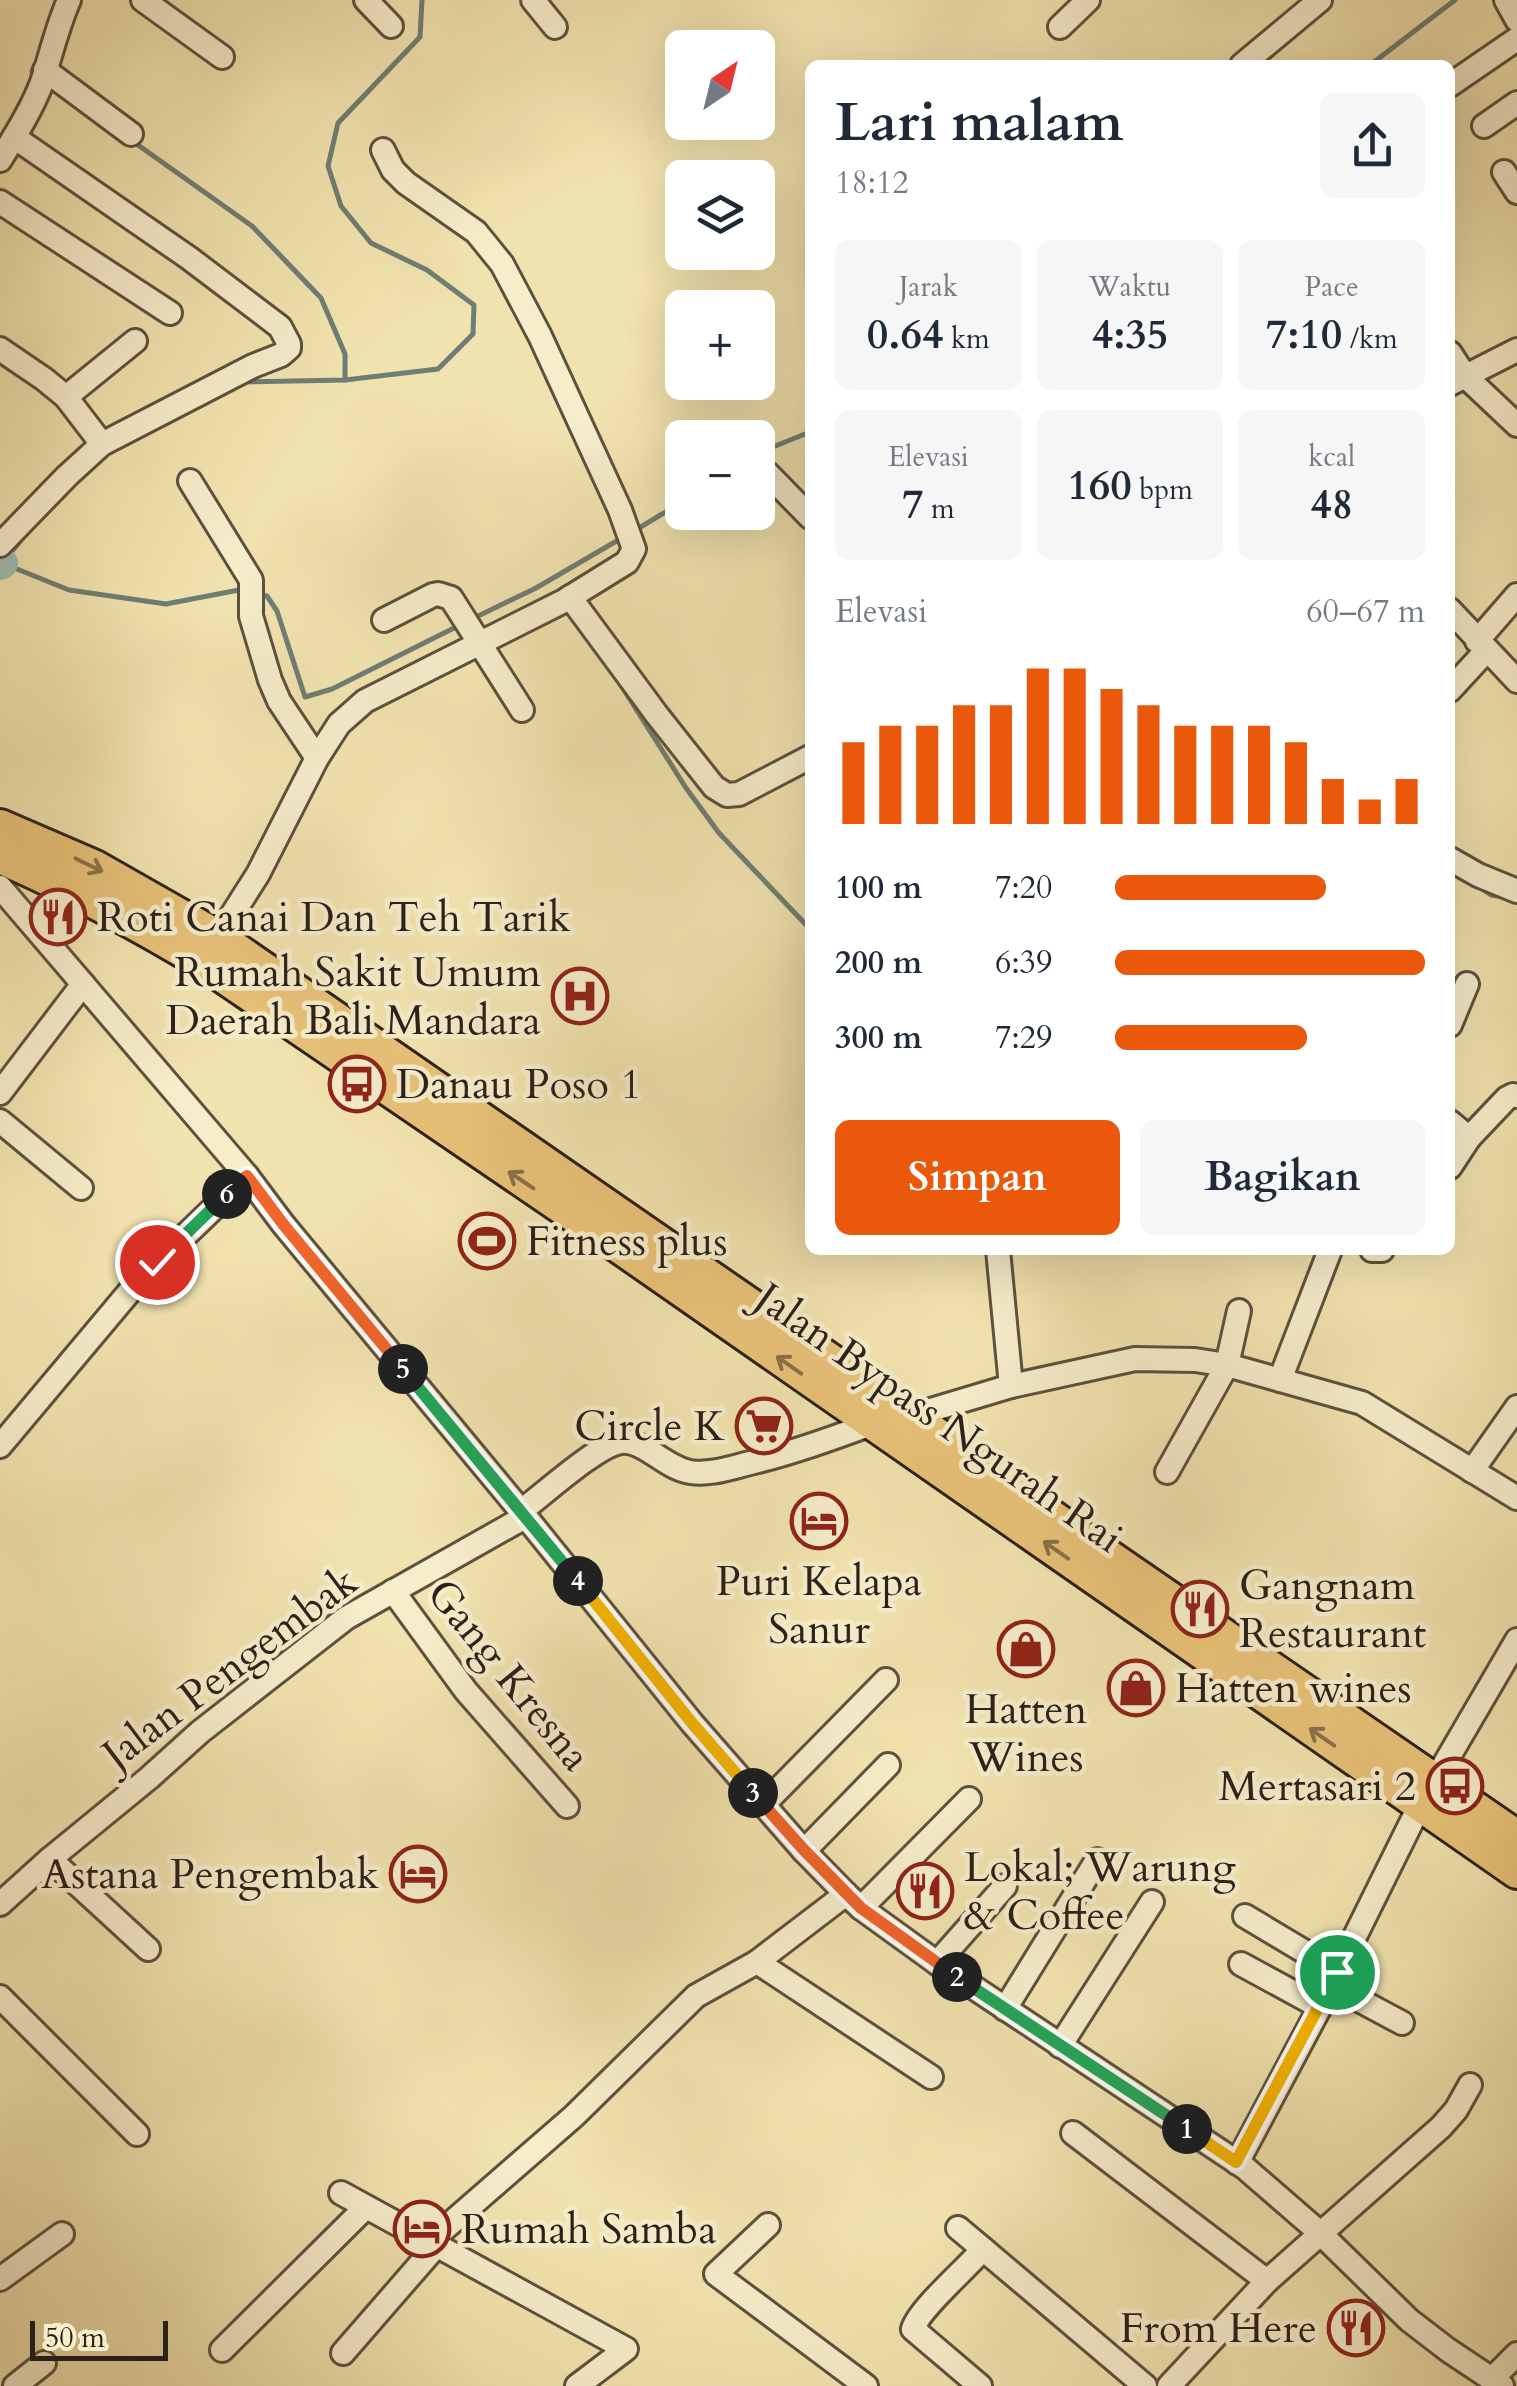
<!DOCTYPE html>
<html lang="id">
<meta charset="utf-8">
<style>
:root{--surface:#fff;--page:#f6f6f7;--text:#1f2937;--muted:#747a83;--accent:#ea580c}
body{margin:0;font-family:Cardo,serif;background:var(--page);color:var(--text);height:100vh;display:flex;flex-direction:column;font-size:38px;white-space:nowrap}
*{box-sizing:border-box;margin:0}
p{font-size:32px;color:var(--muted)}
.icon{flex:none;width:55px;height:55px;fill:none;stroke:currentColor;stroke-width:2;stroke-linecap:round;stroke-linejoin:round}
.map{position:relative;flex:1;overflow:hidden}
.drawer{position:absolute;left:805px;top:60px;width:650px;height:1195px;display:flex;flex-direction:column;background:var(--surface);border-radius:15px;box-shadow:0 10px 40px #0002}
.drawer>*{flex:none}
.needle{width:65px;rotate:35deg}
.controls{position:absolute;left:665px;top:30px;display:grid;gap:20px}
.controls a{display:grid;place-items:center;width:110px;height:110px;border-radius:15px;background:var(--surface);box-shadow:0 10px 40px #0002;font-size:50px}
.scale{position:absolute;left:30px;bottom:25px;width:138px;box-sizing:border-box;padding-left:10px;border:5px solid #2c2019;border-top:0;font-size:28px;line-height:35px;white-space:nowrap;color:#2c2019;-webkit-text-stroke:8px #f6edcb;paint-order:stroke}
.pin{position:absolute;display:grid;place-items:center;width:85px;height:85px;color:#fff;margin:-42px;border:5px solid #fff;border-radius:50%;box-shadow:0 2px 10px #0007}
.km{position:absolute;width:50px;height:50px;margin:-25px;border-radius:50%;background:#222;color:#fff;font-size:28px;line-height:50px;text-align:center}
.round{display:grid;place-items:center;flex:none;width:105px;height:105px;border-radius:15px;background:var(--page)}
.overview{display:flex;align-items:center;justify-content:space-between;height:170px;padding:0 30px}
h1{font-size:55px;font-weight:700;line-height:75px}
.stats{display:grid;grid-template-columns:repeat(3,1fr);gap:15px;height:170px;padding:10px 30px}
.stats div{display:grid;align-content:center;border-radius:15px;background:var(--page);text-align:center}
.stats b{font-size:42px;font-weight:700}
.stats small{font-size:28px;font-weight:400}
.stats p{font-size:28px}
.chart{height:280px;padding:20px 30px}
.chart p{display:flex;justify-content:space-between}
.chart svg{width:100%;height:180px;margin-top:10px;stroke:var(--accent);stroke-width:6}
.cta{display:flex;gap:20px;margin-top:auto;padding:20px 30px}
.cta a{flex:1;height:115px;border-radius:15px;background:var(--accent);color:#fff;font-size:40px;font-weight:700;line-height:115px;text-align:center}
.cta a+a{background:var(--page);color:var(--text)}
ul{padding:0 30px;list-style:none;font-size:32px}
li{display:grid;grid-template-columns:160px 120px 1fr;align-items:center;height:75px}
li i{height:25px;border-radius:12px;background:var(--accent)}
.map>svg:first-child{display:block}
.lines{fill:none;stroke-linecap:round;stroke-linejoin:round}
.stream{stroke:#6f7e75;stroke-width:5}
.river{stroke:#9cbdb3;stroke-width:32}
.minor-casing{stroke:#5d513e;stroke-width:28}
.highway-casing{stroke:#2c2019;stroke-width:38}
.minor{stroke:#f6edcb;stroke-width:22}
.highway{stroke:#e8c278;stroke-width:32}
.oneway{stroke:#8a7148}
.split-1-casing{stroke:#fff;stroke-width:20}
.split-2-casing{stroke:#fff;stroke-width:20}
.split-3-casing{stroke:#fff;stroke-width:20}
.split-4-casing{stroke:#fff;stroke-width:20}
.split-5-casing{stroke:#fff;stroke-width:20}
.split-6-casing{stroke:#fff;stroke-width:20}
.split-7-casing{stroke:#fff;stroke-width:20}
.split-1{stroke:#f5b400;stroke-width:12}
.split-2{stroke:#22a559;stroke-width:12}
.split-3{stroke:#f0652b;stroke-width:12}
.split-4{stroke:#f5b400;stroke-width:12}
.split-5{stroke:#22a559;stroke-width:12}
.split-6{stroke:#f0652b;stroke-width:12}
.split-7{stroke:#22a559;stroke-width:12}
.labels{text-anchor:middle;dominant-baseline:central;stroke-width:9;stroke-linejoin:round;paint-order:stroke}
.poi-label{font-size:42px;fill:#2c2019;stroke:#f6edcb;text-anchor:start}
.street-label{font-size:42px;fill:#2c2019;stroke:#f6edcb}
</style>
<div class="map">
<svg width="1517" height="2386" viewBox="0 0 1517 2386">
<rect width="100%" height="100%" fill="#f1e3af"/>
<filter id="stains"><feTurbulence type="fractalNoise" baseFrequency=".002" numOctaves="4"/><feColorMatrix values="0 0 0 0 .2 0 0 0 0 .09 0 0 0 0 .02 0 0 0 .5 -.17"/></filter>
<radialGradient id="worn" r=".72"><stop offset=".6" stop-color="#630" stop-opacity="0"/><stop offset="1" stop-color="#630" stop-opacity=".3"/></radialGradient>
<g class="lines">
<g class="stream">
<polyline points="1370,65 1455,0"/>
<polyline points="32,71 38,60"/>
<polyline points="131,140 252,226 321,298 345,354 345,380"/>
<polyline points="240,382 345,380 438,369 473,334 474,305 427,270 371,243 341,206 328,166 338,123 420,37 422,0"/>
<polyline points="758,453 810,432"/>
<polyline points="34,525 2,563 69,590 166,604 239,590 244,591"/>
<polyline points="634,531 682,502"/>
<polyline points="260,595 267,596 277,611 305,697 332,689 462,624"/>
<polyline points="472,619 536,588 620,539"/>
<polyline points="617,679 686,788 719,833 810,929"/>
<polyline points="1478,886 1491,895 1504,897"/>
</g>
<polyline class="river" points="0,564 2,563"/>
<g class="minor-casing">
<g id="minor">
<polyline points="143,0 222,57"/>
<polyline points="366,0 391,26"/>
<polyline points="533,0 555,27"/>
<polyline points="1506,0 1517,20"/>
<polyline points="1060,27 1088,0"/>
<polyline points="1242,65 1320,0"/>
<polyline points="45,70 131,134"/>
<polyline points="1450,85 1517,39"/>
<polyline points="1484,126 1517,103"/>
<path d="M0 160C14 138 37 100 44 76 52 50 58 25 69 0"/>
<polyline points="1504,172 1517,192"/>
<polyline points="0,202 170,313"/>
<polyline points="0,349 44,379 66,397 102,444"/>
<polyline points="1450,353 1465,376 1517,425"/>
<polyline points="1450,384 1517,350"/>
<polyline points="66,397 135,341"/>
<polyline points="767,473 810,517"/>
<polyline points="190,481 251,580 251,616 270,680 279,701 317,758"/>
<polyline points="0,545 67,476 102,444 253,366 281,355 289,348 289,344 280,327 189,258 14,137"/>
<polyline points="570,597 657,715 714,787 727,795 739,794 810,757"/>
<polyline points="1450,610 1517,681"/>
<polyline points="384,620 433,595 438,594 451,598 522,710"/>
<polyline points="1477,641 1517,595"/>
<polyline points="1450,690 1486,651"/>
<polyline points="1450,859 1478,875 1517,891"/>
<polyline points="0,887 247,1176 283,1224 521,1511 692,1723 804,1851 846,1894 861,1908 937,1963 1244,2167 1319,2232 1409,2320 1448,2350 1502,2386"/>
<polyline points="218,937 258,874 317,758 339,724 365,701 564,601 627,562 634,549 620,510 540,336 502,264 476,232 406,183 393,170 383,150"/>
<polyline points="1450,1025 1467,984"/>
<polyline points="0,1093 83,984"/>
<polyline points="0,1121 81,1188"/>
<polyline points="1450,1122 1469,1138 1450,1167"/>
<polyline points="1469,1138 1507,1098 1513,1095 1517,1096"/>
<polyline points="998,1250 1011,1386"/>
<polyline points="1372,1250 1382,1250"/>
<polyline points="1280,1380 1330,1250"/>
<polyline points="911,1416 1011,1386 1135,1359 1195,1360 1227,1365 1362,1403 1517,1498"/>
<polyline points="0,1446 141,1278 247,1176"/>
<polyline points="1472,1471 1517,1407"/>
<polyline points="1167,1472 1227,1365 1239,1311"/>
<path d="M521 1511C543 1495 597 1445 621 1442 643 1439 665 1468 690 1472 710 1475 730 1468 750 1463 792 1453 833 1438 874 1423"/>
<polyline points="393,1591 466,1691 567,1806"/>
<polyline points="1434,1782 1517,1640"/>
<polyline points="763,1805 886,1680"/>
<polyline points="804,1851 888,1765"/>
<polyline points="50,1859 148,1949"/>
<polyline points="0,1904 50,1859 149,1778 200,1732 346,1618 525,1517"/>
<polyline points="861,1908 969,1799"/>
<polyline points="1245,1916 1337,1971"/>
<polyline points="757,1962 931,2077"/>
<polyline points="937,1963 1005,1886"/>
<polyline points="1241,1964 1320,2007"/>
<polyline points="1331,1985 1402,2023"/>
<polyline points="0,1997 137,2134"/>
<polyline points="1005,2009 1097,1860"/>
<polyline points="1060,2046 1152,1902"/>
<polyline points="1073,2133 1267,2281"/>
<polyline points="1237,2163 1320,2007 1420,1805"/>
<polyline points="341,2193 626,2349 577,2386"/>
<polyline points="768,2225 716,2274 866,2386"/>
<polyline points="958,2228 983,2249"/>
<polyline points="428,2243 574,2116 696,1996 757,1962 846,1894"/>
<polyline points="0,2279 62,2234"/>
<polyline points="222,2350 365,2208"/>
<polyline points="343,2353 436,2246"/>
<polyline points="1492,2379 1517,2354"/>
<polyline points="15,2386 44,2363"/>
<path d="M980 2386 913 2329C919 2309 966 2269 983 2249L1145 2386"/>
<polyline points="1169,2386 1267,2281 1441,2127 1456,2110 1470,2085"/>
</g>
</g>
<g class="highway-casing">
<g id="highway">
<polyline points="0,826 95,867 218,937 911,1416 1082,1538 1517,1837"/>
<path d="M0 857C73 889 141 925 208 966L601 1234 1517 1872"/>
</g>
</g>
<use href="#minor" class="minor"/>
<use href="#highway" class="highway"/>
</g>
<defs><path id="oneway-shaft" d="M-6 0H5M1.5-3L5.5 0L1.5 3" fill="none" stroke-width="1.6" stroke-linecap="round" stroke-linejoin="round" transform="scale(2.5)"/></defs>
<g class="oneway">
<use href="#oneway-shaft" transform="translate(89 865) rotate(26)"/>
<use href="#oneway-shaft" transform="translate(521 1180) rotate(-146)"/>
<use href="#oneway-shaft" transform="translate(789 1365) rotate(-145)"/>
<use href="#oneway-shaft" transform="translate(1056 1550) rotate(-145)"/>
<use href="#oneway-shaft" transform="translate(1322 1737) rotate(-145)"/>
</g>
<g class="lines">
<g class="split-1-casing">
<polyline id="split-1" points="1187,2129 1236,2162 1337,1972"/>
</g>
<g class="split-2-casing">
<polyline id="split-2" points="957,1977 1187,2129"/>
</g>
<g class="split-3-casing">
<polyline id="split-3" points="753,1793 804,1850 861,1908 957,1977"/>
</g>
<g class="split-4-casing">
<polyline id="split-4" points="578,1581 692,1723 753,1793"/>
</g>
<g class="split-5-casing">
<polyline id="split-5" points="403,1369 578,1581"/>
</g>
<g class="split-6-casing">
<polyline id="split-6" points="227,1194 247,1176 283,1224 403,1369"/>
</g>
<g class="split-7-casing">
<polyline id="split-7" points="157,1262 227,1194"/>
</g>
<use href="#split-1" class="split-1"/>
<use href="#split-2" class="split-2"/>
<use href="#split-3" class="split-3"/>
<use href="#split-4" class="split-4"/>
<use href="#split-5" class="split-5"/>
<use href="#split-6" class="split-6"/>
<use href="#split-7" class="split-7"/>
</g>
<defs>
<g id="restaurant-ring" transform="scale(2.875)"><circle r="9.5" fill="#f6edcb" stroke="#8f2418" stroke-width="1.5"/><path d="M-5-6h1v4h1v-4h1v4h1v-4h1v5L-1.5 .5V6h-2V.5L-5-1ZM5-6V6H3V1.5H1.5Q1.5-4 5-6Z" fill="#8f2418"/></g>
<g id="hospital-ring" transform="scale(2.875)"><circle r="9.5" fill="#f6edcb" stroke="#8f2418" stroke-width="1.5"/><path d="M-5-5h3v3.5h4V-5h3V5h-3V1.5h-4V5h-3Z" fill="#8f2418"/></g>
<g id="bus-ring" transform="scale(2.875)"><circle r="9.5" fill="#f6edcb" stroke="#8f2418" stroke-width="1.5"/><path d="M-5-6H5V4H4V6H2V4H-2V6H-4V4H-5ZM-3.5-4V0h7V-4ZM-3.5 1.2v1.5H-2V1.2ZM2 1.2v1.5H3.5V1.2Z" fill="#8f2418"/></g>
<g id="stadium-ring" transform="scale(2.875)"><circle r="9.5" fill="#f6edcb" stroke="#8f2418" stroke-width="1.5"/><path d="M0-5a6.5 5 0 1 0 0 10a6.5 5 0 1 0 0-10ZM-3.5-1.8h7v3.6h-7Z" fill="#8f2418"/></g>
<g id="supermarket-ring" transform="scale(2.875)"><circle r="9.5" fill="#f6edcb" stroke="#8f2418" stroke-width="1.5"/><path d="M-6-5.5h2.5l.6 2H6L4.5 2H-2.5L-4.4-4H-6ZM-1.5 3.2a1.3 1.3 0 1 0 .1 0ZM3 3.2a1.3 1.3 0 1 0 .1 0Z" fill="#8f2418"/></g>
<g id="hotel-ring" transform="scale(2.875)"><circle r="9.5" fill="#f6edcb" stroke="#8f2418" stroke-width="1.5"/><path d="M-6-4.5h1.5V1H6V5H4.5V3h-9V5H-6ZM-4 0a1.8 1.8 0 1 1 3.6 0ZM.5 0V-2.5h3Q6-2.5 6 0Z" fill="#8f2418"/></g>
<g id="shop-ring" transform="scale(2.875)"><circle r="9.5" fill="#f6edcb" stroke="#8f2418" stroke-width="1.5"/><path d="M-5-2.5h2.3a2.7 3.5 0 0 1 5.4 0H5L5.5 6h-11ZM-1.5-2.5h3a1.5 2.3 0 0 0-3 0Z" fill="#8f2418"/></g>
</defs>
<g fill-rule="evenodd">
<use href="#restaurant-ring" x="58" y="917"/>
<use href="#hospital-ring" x="580" y="996"/>
<use href="#bus-ring" x="357" y="1084"/>
<use href="#stadium-ring" x="487" y="1241"/>
<use href="#supermarket-ring" x="764" y="1426"/>
<use href="#hotel-ring" x="819" y="1521"/>
<use href="#restaurant-ring" x="1200" y="1609"/>
<use href="#shop-ring" x="1026" y="1649"/>
<use href="#shop-ring" x="1136" y="1688"/>
<use href="#bus-ring" x="1455" y="1786"/>
<use href="#hotel-ring" x="418" y="1874"/>
<use href="#restaurant-ring" x="925" y="1891"/>
<use href="#hotel-ring" x="422" y="2229"/>
<use href="#restaurant-ring" x="1356" y="2328"/>
</g>
<g class="labels">
<g class="poi-label">
<text x="97" y="917">Roti Canai Dan Teh Tarik</text>
<text x="541" y="972" text-anchor="end">Rumah Sakit Umum<tspan x="541" dy="48">Daerah Bali Mandara</tspan></text>
<text x="396" y="1084">Danau Poso 1</text>
<text x="526" y="1241">Fitness plus</text>
<text x="725" y="1426" text-anchor="end">Circle K</text>
<text x="819" y="1581" text-anchor="middle">Puri Kelapa<tspan x="819" dy="48">Sanur</tspan></text>
<text x="1239" y="1585">Gangnam<tspan x="1239" dy="48">Restaurant</tspan></text>
<text x="1175" y="1688">Hatten wines</text>
<text x="1026" y="1709" text-anchor="middle">Hatten<tspan x="1026" dy="48">Wines</tspan></text>
<text x="1416" y="1786" text-anchor="end">Mertasari 2</text>
<text x="964" y="1867">Lokal; Warung<tspan x="964" dy="48">&amp; Coffee</tspan></text>
<text x="379" y="1874" text-anchor="end">Astana Pengembak</text>
<text x="461" y="2229">Rumah Samba</text>
<text x="1317" y="2328" text-anchor="end">From Here</text>
</g>
<g class="street-label">
<text transform="translate(939 1418) rotate(35)">Jalan Bypass Ngurah Rai</text>
<text transform="translate(230 1668) rotate(-37)">Jalan Pengembak</text>
<text transform="translate(509 1675) rotate(51)">Gang Kresna</text>
</g>
</g>
<rect width="100%" height="100%" filter="url(#stains)"/>
<rect width="100%" height="100%" fill="url(#worn)"/>
</svg>
<div class="controls">
<a><svg class="needle" viewBox="-14 -14 28 28"><path d="M0-13l5 13h-10z" fill="#e53935"/><path d="M0 13l5-13h-10z" fill="#747a83"/></svg></a>
<a><svg class="icon" aria-label="layers" viewBox="0 0 24 24"><path d="M12 4l9 5-9 5-9-5zM3 14l9 5 9-5"/></svg></a>
<a>+</a>
<a>−</a>
</div>
<div class="scale">50 m</div>
<div class="pin" style="left:1337px;top:1972px;background:#1e9e55"><svg class="icon" aria-label="arrive" viewBox="0 0 24 24"><path d="M6 21V4h12l-3 4 3 4H6"/></svg></div>
<div class="pin" style="left:157px;top:1262px;background:#d93025"><svg class="icon" aria-label="check" viewBox="0 0 24 24"><path d="M5 12l5 5 9-10"/></svg></div>
<b class="km" style="left:1187px;top:2129px">1</b>
<b class="km" style="left:957px;top:1977px">2</b>
<b class="km" style="left:753px;top:1793px">3</b>
<b class="km" style="left:578px;top:1581px">4</b>
<b class="km" style="left:403px;top:1369px">5</b>
<b class="km" style="left:227px;top:1194px">6</b>
<section class="drawer">
<div class="overview"><div><h1>Lari malam</h1><p>18:12</p></div><a class="round"><svg class="icon" aria-label="share" viewBox="0 0 24 24"><path d="M12 15V3M7 8l5-5 5 5M5 13v7h14v-7"/></svg></a></div>
<div class="stats">
<div><p>Jarak</p><b>0.64<small> km</small></b></div>
<div><p>Waktu</p><b>4:35</b></div>
<div><p>Pace</p><b>7:10<small> /km</small></b></div>
</div>
<div class="stats">
<div><p>Elevasi</p><b>7<small> m</small></b></div>
<div><b>160<small> bpm</small></b></div>
<div><p>kcal</p><b>48</b></div>
</div>
<div class="chart"><p><span>Elevasi</span>60–67 m</p>
<svg viewBox="0 0 160 44" preserveAspectRatio="none"><path d="M5 44V24M15 44V20M25 44V20M35 44V15M45 44V15M55 44V6M65 44V6M75 44V11M85 44V15M95 44V20M105 44V20M115 44V20M125 44V24M135 44V33M145 44V38M155 44V33"/></svg>
</div>
<ul>
<li><b>100 m</b>7:20<i style="width:68%"></i></li>
<li><b>200 m</b>6:39<i style="width:100%"></i></li>
<li><b>300 m</b>7:29<i style="width:62%"></i></li>
</ul>
<div class="cta"><a>Simpan</a><a>Bagikan</a></div>
</section>
</div>
